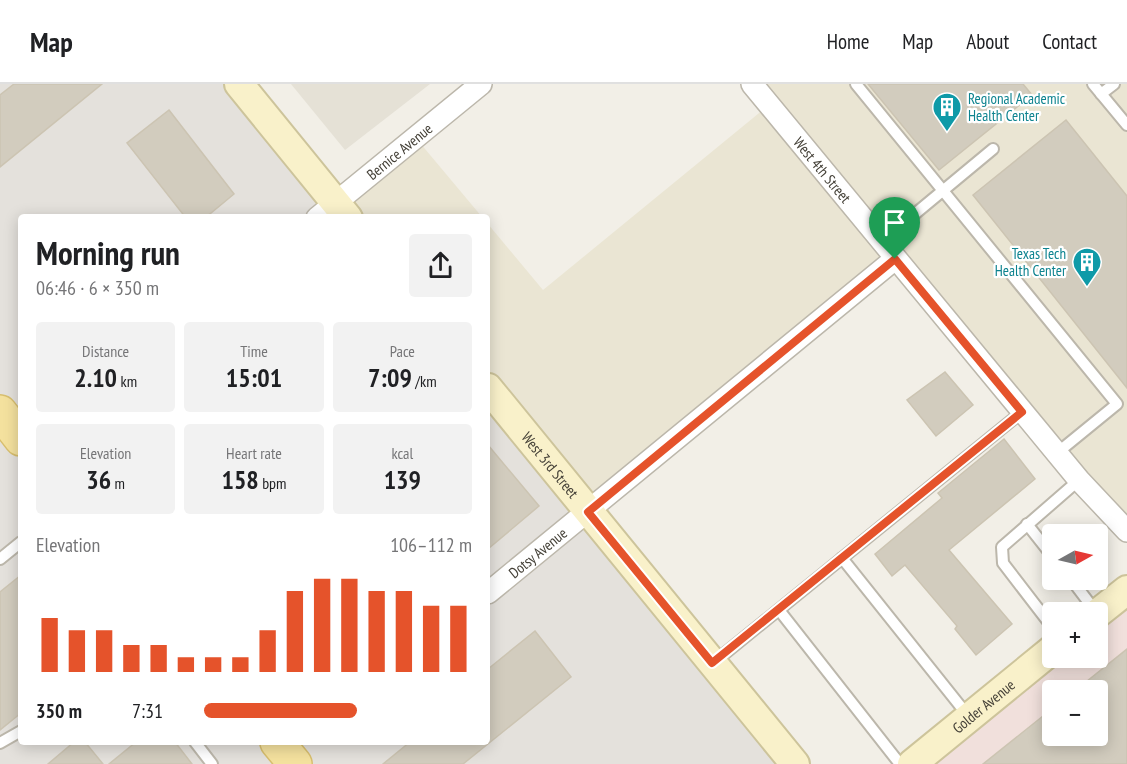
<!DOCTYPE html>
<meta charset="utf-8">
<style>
:root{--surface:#fff;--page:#f2f2f2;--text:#202124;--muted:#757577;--line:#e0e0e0;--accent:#e5532b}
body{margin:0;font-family:"PT Sans Narrow",sans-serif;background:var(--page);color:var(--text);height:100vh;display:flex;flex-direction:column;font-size:22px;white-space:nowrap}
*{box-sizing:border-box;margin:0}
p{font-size:20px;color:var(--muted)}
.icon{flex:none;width:33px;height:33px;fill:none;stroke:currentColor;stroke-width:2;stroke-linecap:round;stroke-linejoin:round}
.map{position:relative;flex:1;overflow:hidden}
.sheet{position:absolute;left:18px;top:130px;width:472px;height:531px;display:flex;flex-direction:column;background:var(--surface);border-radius:6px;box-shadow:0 3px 15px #0003}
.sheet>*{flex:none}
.needle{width:39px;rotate:82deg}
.fabs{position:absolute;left:1042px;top:440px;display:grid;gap:12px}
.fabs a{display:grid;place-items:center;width:66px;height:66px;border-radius:6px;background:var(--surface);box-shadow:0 3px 15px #0003;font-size:30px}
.pin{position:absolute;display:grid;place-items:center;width:51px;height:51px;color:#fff;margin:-62px -26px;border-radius:50% 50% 50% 0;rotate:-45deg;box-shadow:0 0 6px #0007}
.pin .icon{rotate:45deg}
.round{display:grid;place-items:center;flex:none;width:63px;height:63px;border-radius:6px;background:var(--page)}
.overview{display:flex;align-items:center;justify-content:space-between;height:102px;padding:0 18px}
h1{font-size:33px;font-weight:600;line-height:45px}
.stats{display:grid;grid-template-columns:repeat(3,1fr);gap:9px;height:102px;padding:6px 18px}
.stats div{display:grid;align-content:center;border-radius:6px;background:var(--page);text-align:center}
.stats b{font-size:26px;font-weight:600}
.stats small{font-size:16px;font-weight:400}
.stats p{font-size:16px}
.chart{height:168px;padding:12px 18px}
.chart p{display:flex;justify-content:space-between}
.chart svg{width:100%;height:108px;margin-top:6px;stroke:var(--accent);stroke-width:6}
ul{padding:0 18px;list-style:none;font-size:20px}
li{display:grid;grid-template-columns:96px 72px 1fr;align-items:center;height:45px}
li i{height:15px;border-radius:8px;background:var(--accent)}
header{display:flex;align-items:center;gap:36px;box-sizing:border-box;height:84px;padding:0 30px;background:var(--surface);border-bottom:2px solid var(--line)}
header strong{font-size:28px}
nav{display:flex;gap:33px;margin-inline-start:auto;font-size:21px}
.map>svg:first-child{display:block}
.residential{fill:#e5e1d6}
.industrial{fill:#e4e1dc}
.education{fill:#eae5d3}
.medical{fill:#f1e0dc;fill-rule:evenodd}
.building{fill:#d2ccbe;stroke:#ccc4b2;stroke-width:1.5}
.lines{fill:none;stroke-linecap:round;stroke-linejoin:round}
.lane-casing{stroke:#bcb7ab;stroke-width:14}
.street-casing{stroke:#bcb7ab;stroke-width:24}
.secondary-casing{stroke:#cdc49b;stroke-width:32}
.primary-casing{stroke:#d8bf6f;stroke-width:36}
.lane{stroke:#fff;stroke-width:10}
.street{stroke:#fff;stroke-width:21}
.secondary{stroke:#f9f1ca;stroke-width:28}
.primary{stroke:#f4e19e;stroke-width:33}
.route-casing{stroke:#fff;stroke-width:12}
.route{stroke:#e5532b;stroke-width:8}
.labels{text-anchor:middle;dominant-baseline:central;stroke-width:4.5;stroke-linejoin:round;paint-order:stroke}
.culture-label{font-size:15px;fill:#0d838f;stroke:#fff;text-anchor:start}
.street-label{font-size:15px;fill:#444037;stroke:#fff}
</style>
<header>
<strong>Map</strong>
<nav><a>Home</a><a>Map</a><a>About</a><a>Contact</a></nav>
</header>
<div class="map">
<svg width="1127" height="680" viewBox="0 0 1127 680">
<rect width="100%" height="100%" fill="#f2efe7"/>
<polygon class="residential" points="291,0 430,0 345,66"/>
<polygon class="industrial" points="0,0 239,0 348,133 21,134 21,658 488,658 488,304 794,680 0,680"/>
<g class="education">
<polygon points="752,0 1127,0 1127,453 895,175 588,427 488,304 488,140 543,206 769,21"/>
<polygon points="415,53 482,133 348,133 336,118"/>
</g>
<path class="medical" d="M1127 520V680H931L1062 573H1098V544ZM1053 606H1098V651H1053Z"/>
<g class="building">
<polygon points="14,0 102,0 0,83 0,11"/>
<polygon points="868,0 1023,0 1032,11 939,86"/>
<polygon points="169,26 234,110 205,134 186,134 127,59"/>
<polygon points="1066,36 1127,112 1127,304 973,111"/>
<polygon points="945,288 973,321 936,352 907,316"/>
<polygon points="1004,355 1035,395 949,466 1012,540 976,571 955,545 957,542 905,481 892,492 875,470 942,414 938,409"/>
<polygon points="488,361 539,422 488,465"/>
<polygon points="21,491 21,629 0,646 0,508"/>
<polygon points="535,547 571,593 463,680 383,680 410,658 488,658 488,585"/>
<polygon points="1127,565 1127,680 983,680 1053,624 1053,651 1098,651 1098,606 1076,606"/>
<polygon points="74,658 85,658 103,680 48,680"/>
<polygon points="136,658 175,658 192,680 109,680"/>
</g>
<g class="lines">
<g class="lane-casing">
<g id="lane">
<polyline points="856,0 1117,320 1057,369"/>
<polyline points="1093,0 1127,41"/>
<polyline points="1101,10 1114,0"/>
<polyline points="881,158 993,65"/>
<polyline points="1027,440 1053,473"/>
<polyline points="842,474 969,633"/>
<polyline points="0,475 21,458"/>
<polyline points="1071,495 1096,528"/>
<polyline points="779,526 900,680"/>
<polyline points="1053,544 1003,479 1002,463 1079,396"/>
<polyline points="713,579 1022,328"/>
<polyline points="195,658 212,680"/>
<polyline points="0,659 21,647"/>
</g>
</g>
<g class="street-casing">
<g id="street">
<path id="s1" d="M752 0 1079 396 1127 447"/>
<path id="s2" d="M317 134 481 0"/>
<path id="s3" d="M488 509 895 175"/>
</g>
</g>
<g class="secondary-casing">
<g id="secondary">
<polyline points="239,0 348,134"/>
<path id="s4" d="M488 304 795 680"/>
<polyline points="1098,529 1127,506"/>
<path id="s5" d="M912 680 1053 565"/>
</g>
</g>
<g class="primary-casing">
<g id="primary">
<polyline points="0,328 21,355"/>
<polyline points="277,658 295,680"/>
</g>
</g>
<use href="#lane" class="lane"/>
<use href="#street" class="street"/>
<use href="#secondary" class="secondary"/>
<use href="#primary" class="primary"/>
</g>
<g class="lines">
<g class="route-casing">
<polygon id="route" points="895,175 1022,328 712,579 588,428"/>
</g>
<use href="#route" class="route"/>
</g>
<defs>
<g id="building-pin" transform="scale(1.5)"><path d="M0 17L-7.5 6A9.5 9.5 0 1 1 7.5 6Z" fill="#0f9aa8" stroke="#fff"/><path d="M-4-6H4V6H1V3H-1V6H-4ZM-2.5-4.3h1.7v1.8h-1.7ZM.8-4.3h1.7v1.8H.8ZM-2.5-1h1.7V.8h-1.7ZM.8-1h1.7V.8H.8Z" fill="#fff"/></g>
</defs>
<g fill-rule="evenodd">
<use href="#building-pin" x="947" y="23"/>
<use href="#building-pin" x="1087" y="178"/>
</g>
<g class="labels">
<g class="culture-label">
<text x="968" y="14">Regional Academic<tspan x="968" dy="17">Health Center</tspan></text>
<text x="1066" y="169" text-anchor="end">Texas Tech<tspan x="1066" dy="17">Health Center</tspan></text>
</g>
<g class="street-label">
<text stroke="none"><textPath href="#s2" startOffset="106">Bernice Avenue</textPath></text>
<text stroke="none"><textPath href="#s1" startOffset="111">West 4th Street</textPath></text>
<text stroke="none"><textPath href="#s4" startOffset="99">West 3rd Street</textPath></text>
<text stroke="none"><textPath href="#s3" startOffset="64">Dotsy Avenue</textPath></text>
<text stroke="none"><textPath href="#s5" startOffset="92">Golder Avenue</textPath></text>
</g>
</g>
</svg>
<div class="fabs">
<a><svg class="needle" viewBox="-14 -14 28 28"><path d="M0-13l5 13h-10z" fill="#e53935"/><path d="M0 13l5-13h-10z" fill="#757577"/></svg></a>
<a>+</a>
<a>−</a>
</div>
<div class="pin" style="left:895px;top:175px;background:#1e9e55"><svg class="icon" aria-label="arrive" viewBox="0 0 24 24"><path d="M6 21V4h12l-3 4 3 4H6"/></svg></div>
<section class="sheet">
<div class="overview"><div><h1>Morning run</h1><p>06:46 · 6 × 350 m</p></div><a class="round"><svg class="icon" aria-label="share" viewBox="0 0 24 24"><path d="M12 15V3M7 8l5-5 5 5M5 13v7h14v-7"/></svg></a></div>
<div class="stats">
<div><p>Distance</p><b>2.10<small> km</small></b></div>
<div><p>Time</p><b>15:01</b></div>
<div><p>Pace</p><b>7:09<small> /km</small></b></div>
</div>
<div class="stats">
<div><p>Elevation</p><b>36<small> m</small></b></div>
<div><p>Heart rate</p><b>158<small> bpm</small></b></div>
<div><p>kcal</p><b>139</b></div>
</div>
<div class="chart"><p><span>Elevation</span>106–112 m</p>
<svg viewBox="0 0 160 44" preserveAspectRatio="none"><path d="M5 44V22M15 44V27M25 44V27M35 44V33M45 44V33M55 44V38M65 44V38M75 44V38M85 44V27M95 44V11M105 44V6M115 44V6M125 44V11M135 44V11M145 44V17M155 44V17"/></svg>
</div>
<ul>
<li><b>350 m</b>7:31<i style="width:57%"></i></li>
</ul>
</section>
</div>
